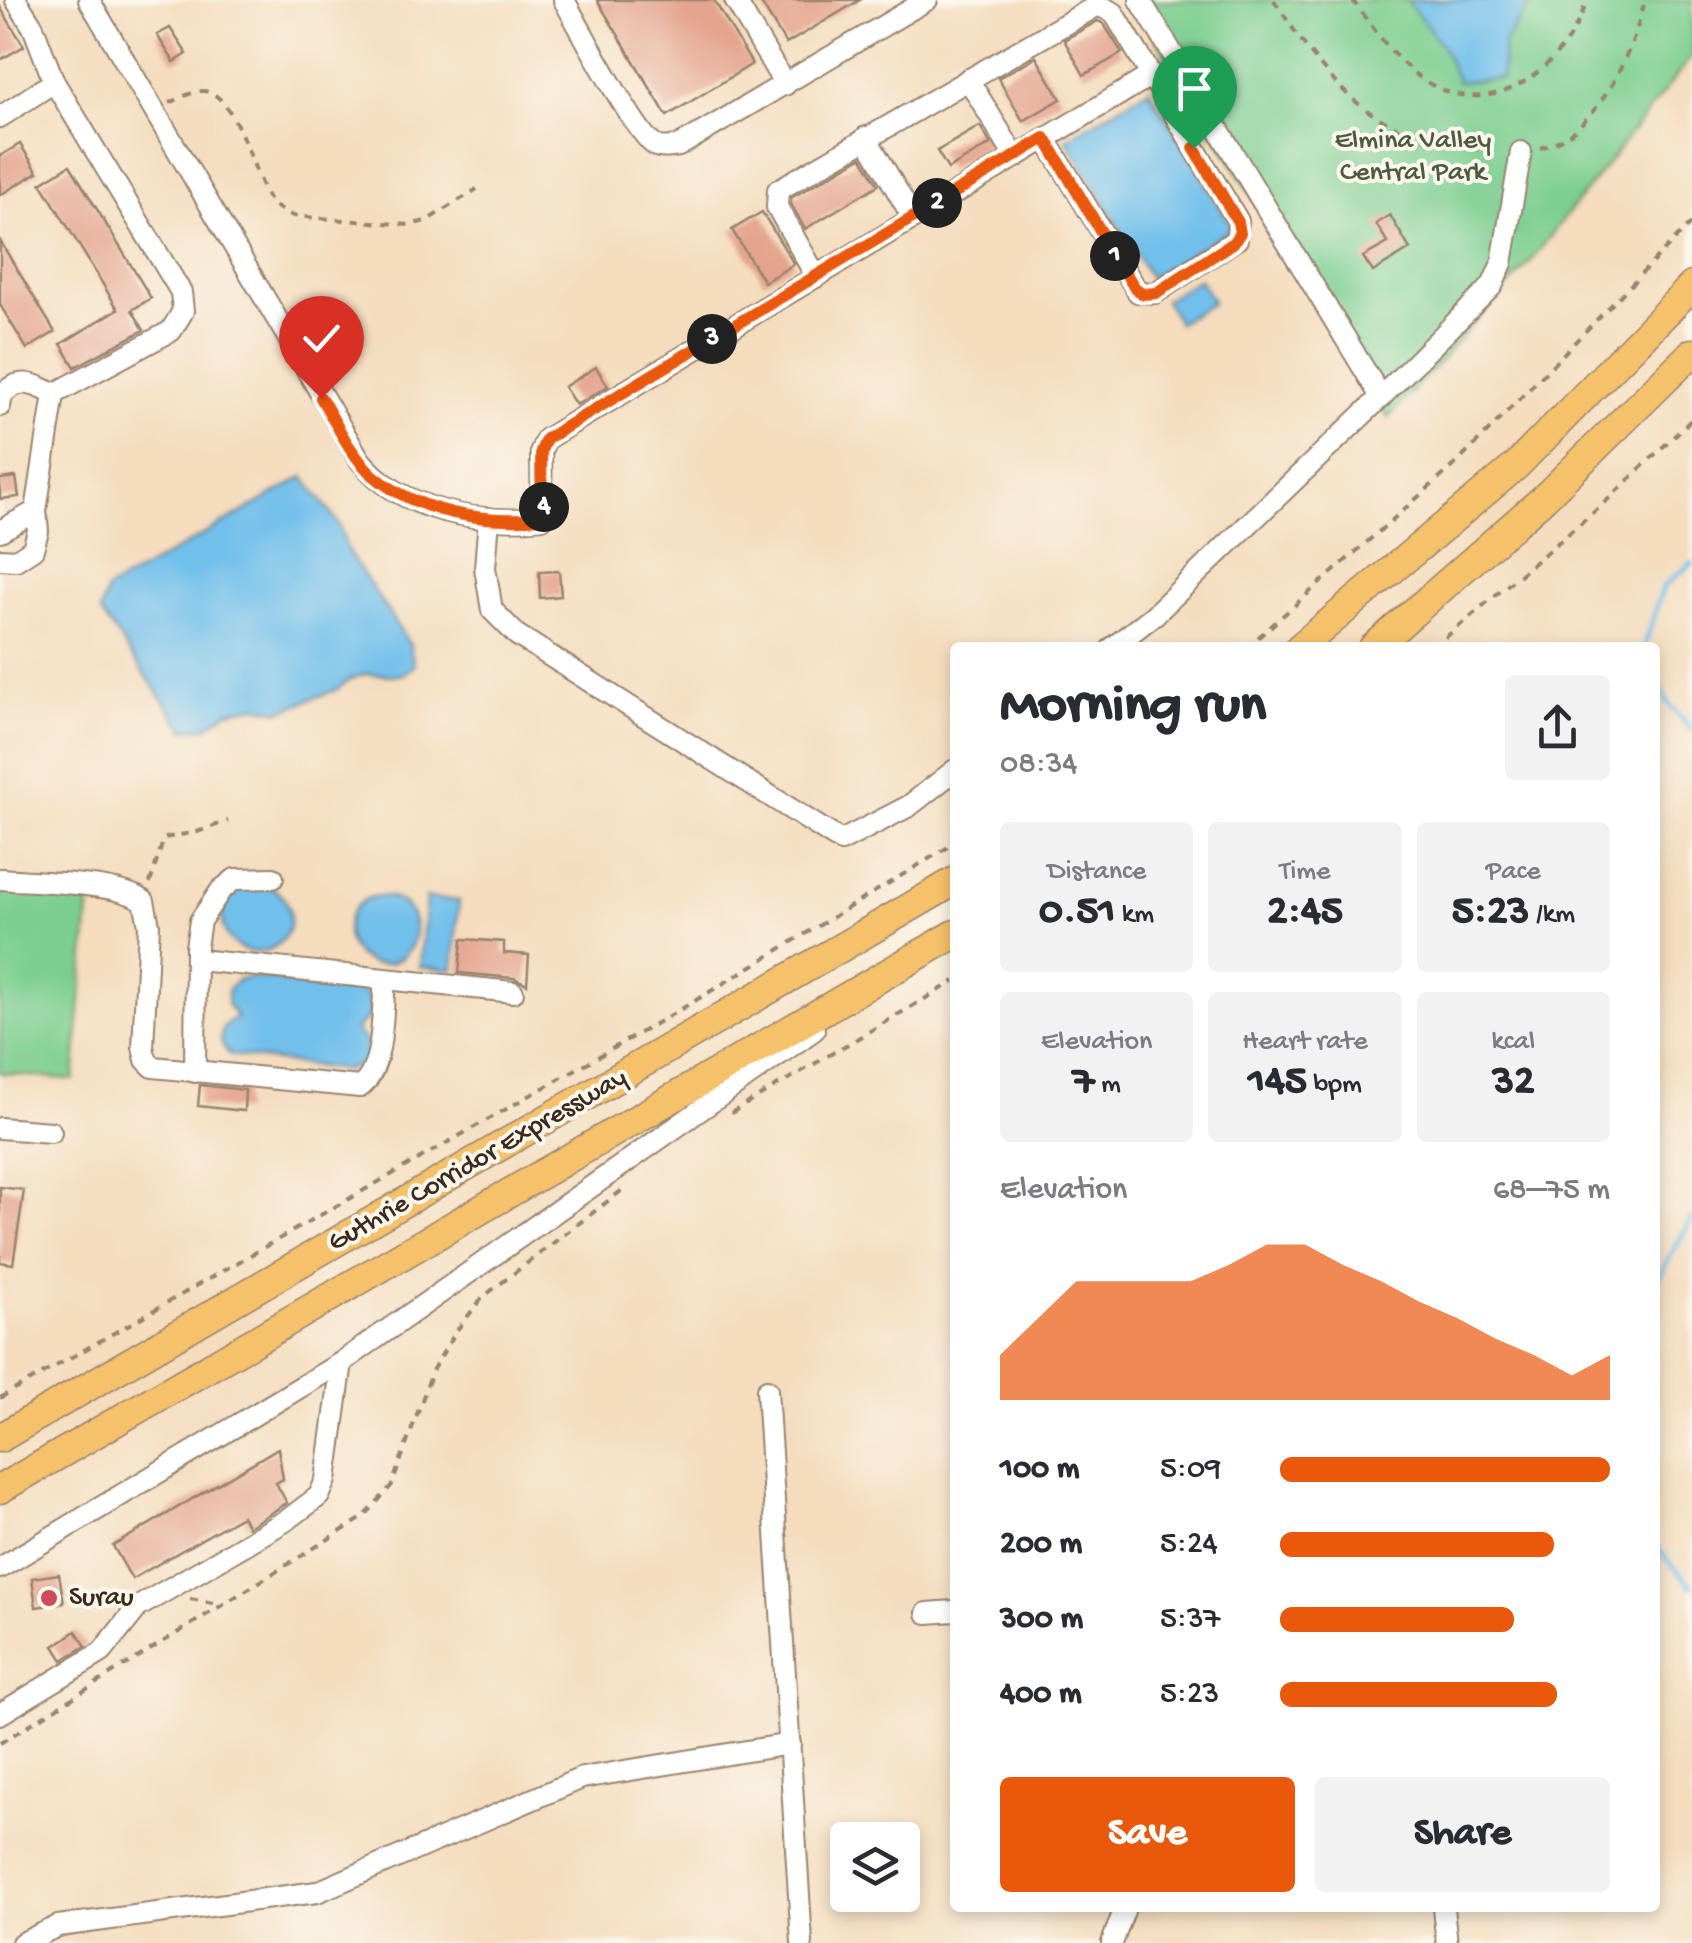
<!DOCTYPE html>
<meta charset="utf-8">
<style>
:root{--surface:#fff;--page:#f2f2f3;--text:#2b2b33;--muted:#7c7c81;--accent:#ea580c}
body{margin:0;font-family:"Gochi Hand",sans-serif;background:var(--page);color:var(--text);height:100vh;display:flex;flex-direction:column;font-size:38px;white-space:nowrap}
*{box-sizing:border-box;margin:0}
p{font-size:32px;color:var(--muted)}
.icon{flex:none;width:55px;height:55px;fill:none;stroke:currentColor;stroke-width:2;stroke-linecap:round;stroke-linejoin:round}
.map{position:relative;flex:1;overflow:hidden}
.panel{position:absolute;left:950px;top:642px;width:710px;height:1270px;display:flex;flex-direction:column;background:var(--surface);border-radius:10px;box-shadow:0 5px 15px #0003}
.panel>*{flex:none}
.fabs{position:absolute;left:830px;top:1822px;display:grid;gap:20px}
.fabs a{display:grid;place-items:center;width:90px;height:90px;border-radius:10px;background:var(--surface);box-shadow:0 5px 15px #0003;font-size:50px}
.pin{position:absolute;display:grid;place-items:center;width:85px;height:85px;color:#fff;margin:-102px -42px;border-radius:50% 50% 50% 0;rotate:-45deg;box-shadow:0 0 10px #0007}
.pin .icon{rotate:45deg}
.km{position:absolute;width:50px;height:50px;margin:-25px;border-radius:50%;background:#222;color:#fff;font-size:28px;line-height:50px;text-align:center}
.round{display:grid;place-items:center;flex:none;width:105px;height:105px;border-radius:10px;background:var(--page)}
.headline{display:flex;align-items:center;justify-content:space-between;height:170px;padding:0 50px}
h1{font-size:55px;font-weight:700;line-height:75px}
.metrics{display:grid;grid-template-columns:repeat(3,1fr);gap:15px;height:170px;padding:10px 50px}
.metrics div{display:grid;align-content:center;border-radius:10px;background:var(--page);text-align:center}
.metrics b{font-size:42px;font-weight:700}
.metrics small{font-size:28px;font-weight:400}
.metrics p{font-size:28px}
.chart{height:280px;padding:20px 50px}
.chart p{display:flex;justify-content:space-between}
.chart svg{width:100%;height:180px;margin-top:10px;fill:var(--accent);opacity:.7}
.cta{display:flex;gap:20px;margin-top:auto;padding:20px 50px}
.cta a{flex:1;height:115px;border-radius:10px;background:var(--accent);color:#fff;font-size:40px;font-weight:700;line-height:115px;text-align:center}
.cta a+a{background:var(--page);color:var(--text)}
ul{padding:0 50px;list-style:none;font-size:32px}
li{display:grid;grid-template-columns:160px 120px 1fr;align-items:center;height:75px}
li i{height:25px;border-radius:12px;background:var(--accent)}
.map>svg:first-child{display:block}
.green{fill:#7bce90;stroke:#5b7c57;stroke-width:2.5}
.water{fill:#71bfeb;stroke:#567484;stroke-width:2.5}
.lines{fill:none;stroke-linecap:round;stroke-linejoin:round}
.stream{stroke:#71bfeb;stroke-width:5}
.building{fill:#e4a38c}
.minor-casing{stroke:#98836e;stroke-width:24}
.highway-casing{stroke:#98836e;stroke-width:31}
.path{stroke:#98836e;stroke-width:4;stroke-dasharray:8 8;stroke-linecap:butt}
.minor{stroke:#fff;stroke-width:20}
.highway{stroke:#f5c16b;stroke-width:28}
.route-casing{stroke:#fff;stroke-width:20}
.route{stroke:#ea580c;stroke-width:12}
.poi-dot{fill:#d1495b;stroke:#fbf7ec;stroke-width:4}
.labels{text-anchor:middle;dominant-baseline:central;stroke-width:8;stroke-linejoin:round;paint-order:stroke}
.park-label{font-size:28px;fill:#4e5b40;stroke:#fbf7ec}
.street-label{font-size:28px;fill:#3b2a1e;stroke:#fbf7ec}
.poi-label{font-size:28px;fill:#3b2a1e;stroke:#fbf7ec;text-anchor:start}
</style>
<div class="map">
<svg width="1692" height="1943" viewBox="0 0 1692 1943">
<rect width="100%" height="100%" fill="#fbf7ec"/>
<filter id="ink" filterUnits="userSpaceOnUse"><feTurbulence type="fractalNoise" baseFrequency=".01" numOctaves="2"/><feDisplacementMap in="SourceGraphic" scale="20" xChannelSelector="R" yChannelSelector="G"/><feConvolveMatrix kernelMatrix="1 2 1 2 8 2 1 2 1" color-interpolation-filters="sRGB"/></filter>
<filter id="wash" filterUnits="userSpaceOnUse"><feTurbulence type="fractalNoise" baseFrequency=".0048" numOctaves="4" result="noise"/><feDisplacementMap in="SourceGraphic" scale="40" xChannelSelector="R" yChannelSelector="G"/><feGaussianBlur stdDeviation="2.25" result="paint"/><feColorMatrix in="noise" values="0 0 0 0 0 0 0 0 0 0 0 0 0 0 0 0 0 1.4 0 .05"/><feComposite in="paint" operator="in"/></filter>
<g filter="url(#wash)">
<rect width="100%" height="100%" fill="#f4dcbd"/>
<g class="green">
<polygon points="1132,0 1692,0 1692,56 1529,263 1388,418"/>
<polygon points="0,888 90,897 74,1080 0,1073"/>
</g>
<g class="water">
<polygon points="1407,0 1533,0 1504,42 1501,79 1458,82 1442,46"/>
<polygon points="1149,89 1233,228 1150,278 1066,139"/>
<polygon points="1199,279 1213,302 1178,323 1165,300"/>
<polygon points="304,477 338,523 349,553 410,645 414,666 401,675 365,674 350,679 338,689 281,711 256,706 229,711 207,727 185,730 100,612 107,590"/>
<circle cx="256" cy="918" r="34"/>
<circle cx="381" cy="930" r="34"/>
<polygon points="426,898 459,901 453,970 420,967"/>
<path d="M251 977 351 987C368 990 375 1000 370 1017L355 1029 369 1045 364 1064 345 1070 231 1055C215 1042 219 1025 237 1017L227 1004 228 989 239 979Z"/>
</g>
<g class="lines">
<g class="stream">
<polyline points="1644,648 1663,587 1692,563"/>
<polyline points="1655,677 1668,703 1692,730"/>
<polyline points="1655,1284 1692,1218"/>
<polyline points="1655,1546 1692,1586"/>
</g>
</g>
<g id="blocks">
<g class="building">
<polygon points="597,0 714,0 752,64 667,116"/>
<polygon points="759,0 860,0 786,44"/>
<polygon points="0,7 24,46 0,60"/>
<polygon points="1098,21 1104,24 1122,53 1084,75 1064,40"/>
<polygon points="170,28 187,54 174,62 157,35"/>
<polygon points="1036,57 1061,99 1023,121 998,78"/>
<polygon points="980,126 991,144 948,169 937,151"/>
<polygon points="20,144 38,172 0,195 0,156"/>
<polygon points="862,157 878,185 805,229 791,204 791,198"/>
<polygon points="70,165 151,298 132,310 144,330 75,367 61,344 118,309 41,183"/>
<polygon points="762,212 794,264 764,282 732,230"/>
<polygon points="1390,215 1410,249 1373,272 1363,257 1388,243 1376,224"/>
<polygon points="0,241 55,332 27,349 0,305"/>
<polygon points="596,367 608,386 576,405 564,387"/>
<polygon points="16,477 19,497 0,499 0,479"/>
<polygon points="559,571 561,596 540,598 539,572"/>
<polygon points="462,939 504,942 504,953 529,955 527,984 514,978 459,973"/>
<polygon points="200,1085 245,1090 244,1111 198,1106"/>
<polygon points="0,1187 24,1190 13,1264 0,1262"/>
<polygon points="278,1448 283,1479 276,1483 287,1503 248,1527 242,1516 132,1579 113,1546"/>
<polygon points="59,1574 64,1603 36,1607 32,1578"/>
<polygon points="76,1631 86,1646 63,1660 54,1646"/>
</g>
</g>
</g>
<g filter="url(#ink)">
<use href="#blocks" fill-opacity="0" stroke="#98836e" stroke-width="2.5"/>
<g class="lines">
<g class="minor-casing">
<g id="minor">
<path d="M89 0 360 460C402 512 478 524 542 518L541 451 546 439 1150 76"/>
<path d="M564 0C578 25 637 137 656 146 663 149 671 147 679 146L927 0"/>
<polyline points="735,0 785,85"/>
<polyline points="968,79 1015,157"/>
<polyline points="0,117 54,82"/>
<polyline points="866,137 913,218"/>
<polyline points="816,276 777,207 778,190 1098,5 1114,13 1238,221 1237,239 1155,293 1138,292 1045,138"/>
<polyline points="1381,397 1492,286 1502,263 1521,152"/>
<path d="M0 406 2 395C19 376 34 384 54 394"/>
<polyline points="489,518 485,568 492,610 517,635 841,841 909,806 955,770"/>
<polyline points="0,531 36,511 54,394 171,331 183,311 181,292 54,82 33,27 16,0"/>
<polyline points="0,559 16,560 33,549 38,531 36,511"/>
<polyline points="1112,648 1154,615 1381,397 1140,0"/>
<path d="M0 879C35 882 118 882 144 901L149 925 143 1047 146 1060 153 1067 360 1087C385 1069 382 1008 385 979"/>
<polyline points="198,960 513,992"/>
<polyline points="195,1072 196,947 200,921 221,890 235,879 273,878"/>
<polyline points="0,1128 51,1132"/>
<polyline points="767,1390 802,1943"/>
<polyline points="0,1568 342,1362 814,1030"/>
<polyline points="927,1613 955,1611"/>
<polyline points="0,1714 102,1652 138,1607 287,1520 319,1496 326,1480 342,1362"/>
<polyline points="1443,1908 1447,1943"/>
<polyline points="22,1943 58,1926 317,1892 582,1778 790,1744"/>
<polyline points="1112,1943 1125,1908"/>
</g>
</g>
<g class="highway-casing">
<g id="highway">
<polyline points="1299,648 1517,465 1692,286"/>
<polyline points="1373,648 1543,499 1692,353"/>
<polyline points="0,1438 955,881"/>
<polyline points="0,1489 955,934"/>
</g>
</g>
<g class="path">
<path d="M1274 0C1338 99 1378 141 1501 152"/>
<path d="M1352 0C1374 28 1395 62 1425 81 1494 125 1566 66 1587 0"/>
<path d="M170 103C181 98 197 88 209 92 236 101 254 172 267 197L278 208 293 216 409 225 426 221 477 189"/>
<path d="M1540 148C1597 134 1633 52 1645 0"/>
<polyline points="1246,648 1457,463 1692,222"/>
<polyline points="1433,648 1600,507 1692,419"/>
<polyline points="150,883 164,838 197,832 228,821"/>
<polyline points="731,1113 955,981"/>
<polyline points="0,1398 678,1011 955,843"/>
<polyline points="190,1599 225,1605"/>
<polyline points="0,1743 364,1517 392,1485 433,1369 457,1330 483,1297 625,1188"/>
</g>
<use href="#minor" class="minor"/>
<use href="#highway" class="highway"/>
</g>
</g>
<g class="lines" filter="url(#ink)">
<g class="route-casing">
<path id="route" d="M321 398C336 423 351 456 373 475 419 514 484 523 542 518L541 451 546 439 1045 138 1134 287 1143 294 1156 293 1233 243 1240 233 1238 222 1194 148"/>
</g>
<use href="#route" class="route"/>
</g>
<circle class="poi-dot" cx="49" cy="1598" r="10"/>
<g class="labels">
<g class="park-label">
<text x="1413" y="141">Elmina Valley<tspan x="1413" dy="32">Central Park</tspan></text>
</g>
<g class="street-label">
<text transform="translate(478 1161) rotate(-30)">Guthrie Corridor Expressway</text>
</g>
<g class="poi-label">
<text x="69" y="1598">Surau</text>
</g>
</g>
</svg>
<div class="fabs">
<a><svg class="icon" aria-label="layers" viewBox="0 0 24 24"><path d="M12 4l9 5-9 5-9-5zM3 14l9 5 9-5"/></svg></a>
</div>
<div class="pin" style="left:1194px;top:148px;background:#1e9e55"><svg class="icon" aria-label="arrive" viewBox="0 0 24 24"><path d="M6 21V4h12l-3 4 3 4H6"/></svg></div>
<div class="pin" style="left:321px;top:398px;background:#d93025"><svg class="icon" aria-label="check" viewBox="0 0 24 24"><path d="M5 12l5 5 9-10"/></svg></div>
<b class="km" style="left:1115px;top:256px">1</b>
<b class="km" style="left:937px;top:203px">2</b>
<b class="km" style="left:712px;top:339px">3</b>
<b class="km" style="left:544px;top:507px">4</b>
<section class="panel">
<div class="headline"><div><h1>Morning run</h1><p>08:34</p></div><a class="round"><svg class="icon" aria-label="share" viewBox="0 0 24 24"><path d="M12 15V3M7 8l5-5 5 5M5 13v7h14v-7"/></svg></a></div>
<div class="metrics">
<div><p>Distance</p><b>0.51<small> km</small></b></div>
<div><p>Time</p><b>2:45</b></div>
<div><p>Pace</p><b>5:23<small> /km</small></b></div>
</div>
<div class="metrics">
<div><p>Elevation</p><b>7<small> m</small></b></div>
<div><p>Heart rate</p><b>145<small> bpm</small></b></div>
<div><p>kcal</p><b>32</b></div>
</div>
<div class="chart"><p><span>Elevation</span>68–75 m</p>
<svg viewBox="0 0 160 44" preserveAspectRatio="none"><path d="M0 44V33L10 24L20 15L30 15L40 15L50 15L60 11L70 6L80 6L90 11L100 15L110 20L120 24L130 29L140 33L150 38L160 33V44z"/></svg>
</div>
<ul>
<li><b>100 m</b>5:09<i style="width:100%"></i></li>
<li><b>200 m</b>5:24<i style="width:83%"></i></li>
<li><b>300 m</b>5:37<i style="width:71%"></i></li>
<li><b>400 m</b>5:23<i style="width:84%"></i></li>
</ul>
<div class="cta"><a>Save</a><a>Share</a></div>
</section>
</div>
